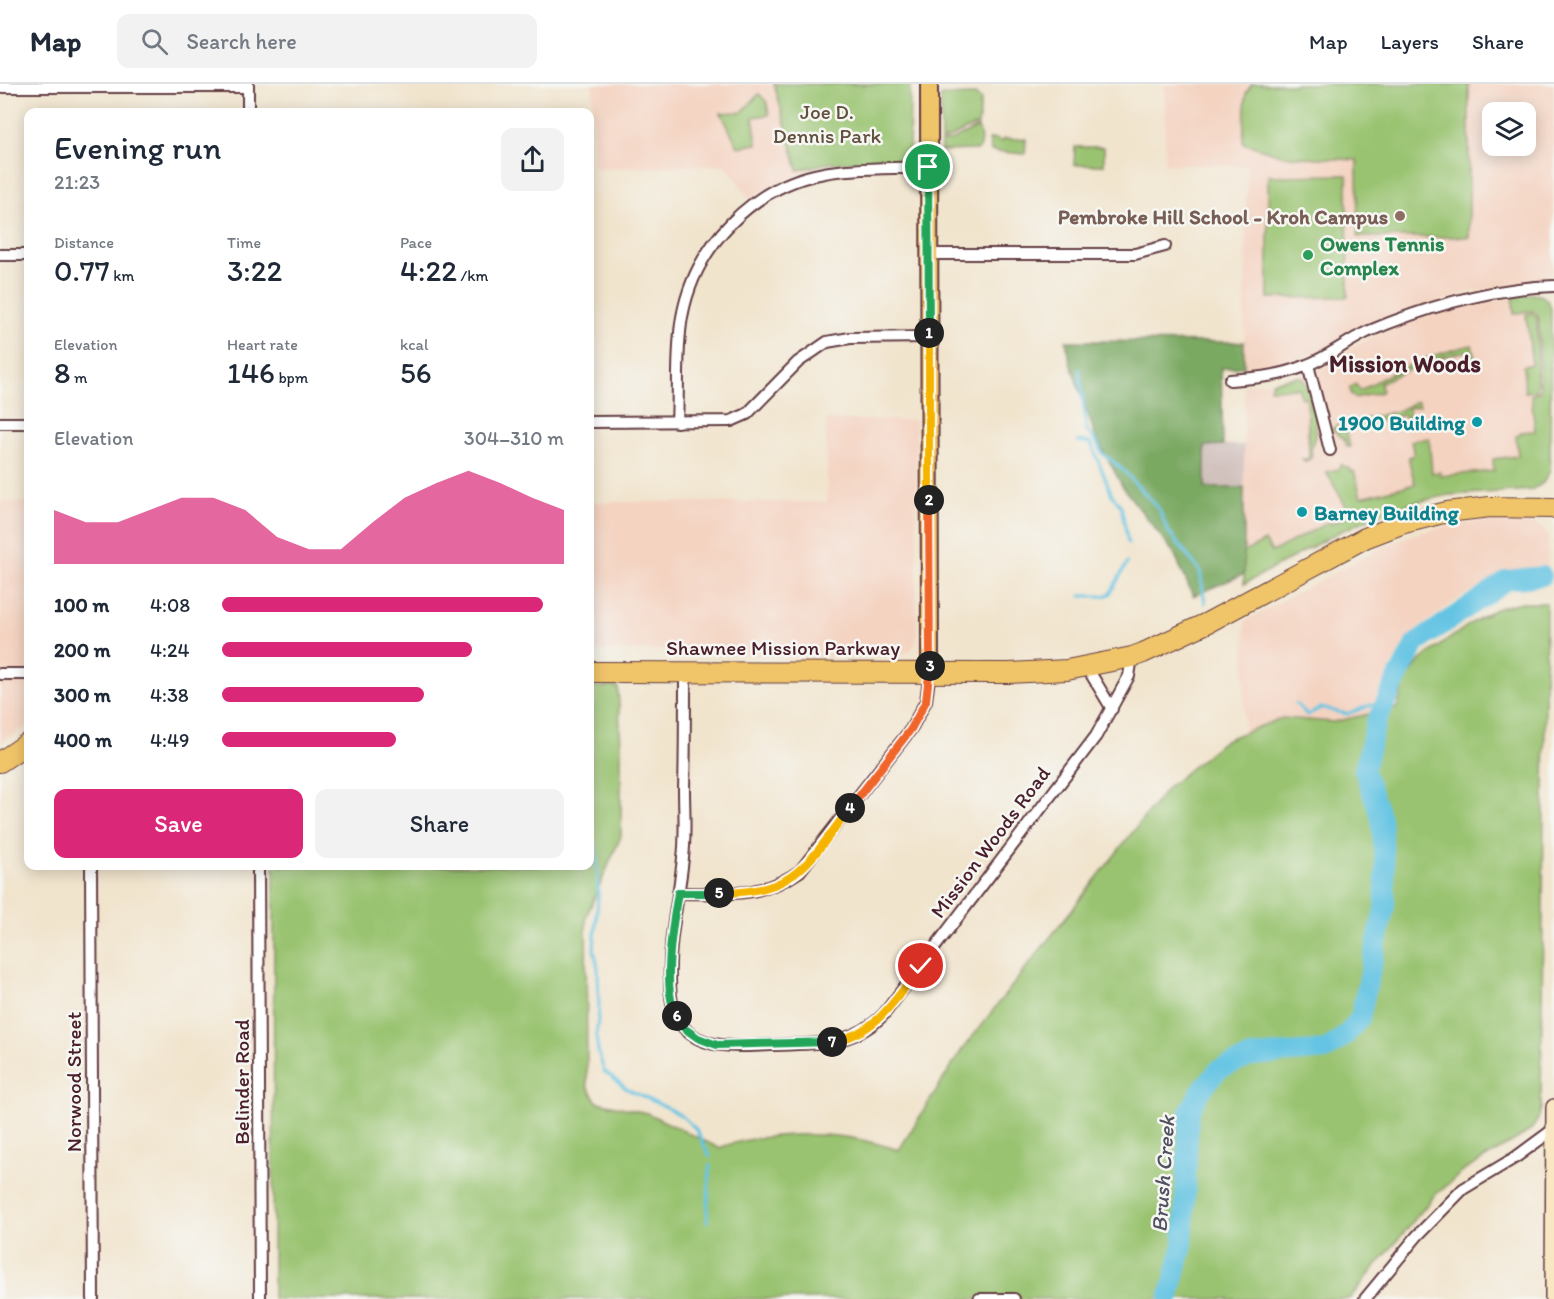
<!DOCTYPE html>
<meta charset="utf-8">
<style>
:root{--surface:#fff;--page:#f2f2f3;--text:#1f2937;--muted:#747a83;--line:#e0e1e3;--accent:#db2777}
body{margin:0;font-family:Itim,sans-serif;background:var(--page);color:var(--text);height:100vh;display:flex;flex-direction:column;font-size:22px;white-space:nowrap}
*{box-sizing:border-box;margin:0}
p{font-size:20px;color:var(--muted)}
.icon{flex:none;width:33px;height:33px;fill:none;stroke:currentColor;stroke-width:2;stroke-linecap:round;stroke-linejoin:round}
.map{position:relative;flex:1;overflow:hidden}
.panel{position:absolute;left:24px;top:24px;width:570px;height:762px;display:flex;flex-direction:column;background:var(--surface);border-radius:12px;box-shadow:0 3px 15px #0003}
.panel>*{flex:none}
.fabs{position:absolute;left:1482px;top:18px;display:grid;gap:12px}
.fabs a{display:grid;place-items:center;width:54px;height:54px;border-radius:12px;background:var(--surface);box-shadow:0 3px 15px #0003;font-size:30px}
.pin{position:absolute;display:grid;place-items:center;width:51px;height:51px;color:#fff;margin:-26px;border:3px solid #fff;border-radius:50%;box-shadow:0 2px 6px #0007}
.km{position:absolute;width:30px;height:30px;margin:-15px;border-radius:50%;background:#222;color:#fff;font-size:16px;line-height:30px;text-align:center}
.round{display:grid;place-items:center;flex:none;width:63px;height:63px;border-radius:12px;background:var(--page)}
.overview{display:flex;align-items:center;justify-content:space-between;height:102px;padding:0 30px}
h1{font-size:33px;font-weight:600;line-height:45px}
.figures{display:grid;grid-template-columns:repeat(3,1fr);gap:9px;height:102px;padding:6px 30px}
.figures div{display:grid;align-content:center}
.figures b{font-size:30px;font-weight:600}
.figures small{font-size:16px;font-weight:400}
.figures p{font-size:16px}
.chart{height:168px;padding:12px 30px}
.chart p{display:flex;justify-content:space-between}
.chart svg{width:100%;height:108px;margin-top:6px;fill:var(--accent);opacity:.7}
.cta{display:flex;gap:12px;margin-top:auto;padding:12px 30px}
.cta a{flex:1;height:69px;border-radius:12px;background:var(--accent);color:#fff;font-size:24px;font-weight:600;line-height:69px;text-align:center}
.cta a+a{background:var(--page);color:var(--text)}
ul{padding:0 30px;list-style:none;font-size:20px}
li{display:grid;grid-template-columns:96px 72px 1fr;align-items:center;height:45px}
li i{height:15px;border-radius:8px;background:var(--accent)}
header{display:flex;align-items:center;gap:36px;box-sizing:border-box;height:84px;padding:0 30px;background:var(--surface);border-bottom:2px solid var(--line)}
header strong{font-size:28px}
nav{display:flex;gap:33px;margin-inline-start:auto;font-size:21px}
.search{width:420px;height:54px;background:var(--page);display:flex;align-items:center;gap:15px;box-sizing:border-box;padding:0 21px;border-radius:12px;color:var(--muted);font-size:22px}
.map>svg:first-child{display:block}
.built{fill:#f4d3c1;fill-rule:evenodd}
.industrial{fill:#d0c0bc}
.green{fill:#99c36f;stroke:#72714d;stroke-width:1.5}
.forest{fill:#7aa962;stroke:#626446;stroke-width:1.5}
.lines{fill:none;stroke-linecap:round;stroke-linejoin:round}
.stream{stroke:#65c4e3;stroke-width:3}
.river{stroke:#65c4e3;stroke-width:20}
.street-casing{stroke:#633d43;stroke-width:14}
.secondary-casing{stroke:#633d43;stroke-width:18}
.primary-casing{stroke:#633d43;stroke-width:20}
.highway-casing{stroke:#633d43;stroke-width:22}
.street{stroke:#fff;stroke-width:10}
.secondary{stroke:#f9e7c3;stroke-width:15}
.primary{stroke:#f0c469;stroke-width:16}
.highway{stroke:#f0c469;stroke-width:20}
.split-1-casing{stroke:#fff;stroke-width:12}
.split-2-casing{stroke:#fff;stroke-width:12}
.split-3-casing{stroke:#fff;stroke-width:12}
.split-4-casing{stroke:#fff;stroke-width:12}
.split-5-casing{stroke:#fff;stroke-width:12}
.split-6-casing{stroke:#fff;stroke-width:12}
.split-7-casing{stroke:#fff;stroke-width:12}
.split-8-casing{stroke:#fff;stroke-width:12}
.split-1{stroke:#22a559;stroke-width:8}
.split-2{stroke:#f5b400;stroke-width:8}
.split-3{stroke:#f0652b;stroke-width:8}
.split-4{stroke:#f0652b;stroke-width:8}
.split-5{stroke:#f5b400;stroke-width:8}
.split-6{stroke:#22a559;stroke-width:8}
.split-7{stroke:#22a559;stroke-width:8}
.split-8{stroke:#f5b400;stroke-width:8}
.education-dot{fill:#8d6e63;stroke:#f6f6f2;stroke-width:2}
.leisure-dot{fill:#2e9e5b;stroke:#f6f6f2;stroke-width:2}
.culture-dot{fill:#0f9aa8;stroke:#f6f6f2;stroke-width:2}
.labels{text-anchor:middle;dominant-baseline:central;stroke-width:5;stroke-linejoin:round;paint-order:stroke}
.park-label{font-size:21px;fill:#62503f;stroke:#f6f6f2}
.education-label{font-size:21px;font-weight:bold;fill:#785e54;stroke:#f6f6f2;text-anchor:end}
.leisure-label{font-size:21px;font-weight:bold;fill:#27864d;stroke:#f6f6f2;text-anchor:start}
.culture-label{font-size:21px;font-weight:bold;fill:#0d838f;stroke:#f6f6f2;text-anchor:end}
.street-label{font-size:21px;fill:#4a1f2b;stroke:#f6f6f2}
.water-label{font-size:22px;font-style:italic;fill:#525162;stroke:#f6f6f2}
.quarter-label{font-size:24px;font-weight:bold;fill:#4a1f2b;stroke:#f6f6f2}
</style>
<header>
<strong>Map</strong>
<div class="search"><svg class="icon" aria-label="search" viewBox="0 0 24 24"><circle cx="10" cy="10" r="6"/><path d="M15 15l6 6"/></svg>Search here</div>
<nav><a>Map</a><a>Layers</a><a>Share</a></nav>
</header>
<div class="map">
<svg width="1554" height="1215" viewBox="0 0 1554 1215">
<rect width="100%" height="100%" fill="#f6f6f2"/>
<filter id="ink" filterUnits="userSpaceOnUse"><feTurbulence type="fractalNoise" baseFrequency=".0167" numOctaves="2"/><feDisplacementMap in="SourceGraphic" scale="12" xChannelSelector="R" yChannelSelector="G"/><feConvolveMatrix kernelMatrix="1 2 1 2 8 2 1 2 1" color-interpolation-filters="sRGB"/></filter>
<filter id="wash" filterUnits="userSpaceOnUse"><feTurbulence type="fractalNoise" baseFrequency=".008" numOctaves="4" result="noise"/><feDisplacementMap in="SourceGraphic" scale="24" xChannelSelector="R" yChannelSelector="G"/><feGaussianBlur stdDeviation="1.35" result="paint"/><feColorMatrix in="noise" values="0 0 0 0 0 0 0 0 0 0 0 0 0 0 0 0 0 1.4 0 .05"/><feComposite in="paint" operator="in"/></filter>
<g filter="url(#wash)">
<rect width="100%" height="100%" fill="#f1e4cd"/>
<g class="built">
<polygon points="537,0 910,0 909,76 829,79 797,91 750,115 726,81 594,84 593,1"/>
<path d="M1165 0H1554L1553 187 1545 195 1527 202 1494 204 1470 208 1365 243 1298 279 1276 285 1247 288 1244 283 1247 82 1165 80ZM1492 28H1526V62H1492Z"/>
<polygon points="1532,210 1544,213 1549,218 1551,225 1550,387 1543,399 1532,406 1471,408 1435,413 1380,430 1339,448 1244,500 1244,301 1272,298 1319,285 1363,257 1400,240 1438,228"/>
<polygon points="826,336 916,336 917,550 915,560 910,567 901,572 767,572 675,566 590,567 590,418 827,418"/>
<rect x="0" y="418" width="28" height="170"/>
<polygon points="1488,436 1536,440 1544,445 1548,454 1547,488 1511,490 1490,496 1453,518 1418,545 1403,561 1391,582 1371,630 1333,638 1282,634 1244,649 1245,537 1382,463 1412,451 1449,442"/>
<polygon points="0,595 28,595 28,641 0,659"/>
</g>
<polygon class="industrial" points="1205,361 1244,361 1244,404 1205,405"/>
<g class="green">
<polygon points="774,0 910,0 909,76 829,79 798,86"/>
<polygon points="1252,0 1469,0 1469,153 1358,153 1357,76 1284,72 1243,59 1246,9"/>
<polygon points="759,10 767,18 769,31 753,33 757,60 738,63 721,29 742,28"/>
<path d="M976 11 981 16 978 41C965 44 955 54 941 56V12Z"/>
<path d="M978 43C981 49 982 61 978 66L941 67V58L953 56Z"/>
<polygon points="989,55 997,55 1001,58 1003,55 1026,55 1025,70 991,67"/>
<polygon points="1075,63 1104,63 1104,81 1074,81"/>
<polygon points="1347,91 1348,213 1268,214 1268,92"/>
<path d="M1532 210C1542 210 1549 214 1551 225L1550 387 1543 399 1532 406 1449 411 1408 420 1380 430 1339 448 1244 500V468L1265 457 1272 468 1329 438 1331 440 1347 432 1345 429 1349 427 1326 388 1339 385 1341 380 1345 383 1349 384 1350 388 1354 387 1361 413 1415 400 1408 373 1414 371 1411 357 1429 354 1432 389 1440 388V392L1494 387 1493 375 1518 372 1516 352 1520 351V348L1535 347 1531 311 1540 308 1539 235C1536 222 1524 228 1514 230L1513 217 1516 212Z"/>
<polygon points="1532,229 1537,234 1537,307 1525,308 1523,282 1532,280 1526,230"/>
<path d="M1472 261 1475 274H1469L1467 267C1436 273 1408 285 1380 299L1382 306 1381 308 1355 314 1351 311 1350 304 1356 300 1360 307C1395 285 1432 270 1472 261Z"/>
<path d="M1295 293H1301C1309 299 1318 337 1316 348 1315 357 1309 362 1312 371L1310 375 1304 378 1302 375H1309L1307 314 1300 313 1299 304 1270 305 1272 298Z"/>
<polygon points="1417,317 1420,322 1408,324 1410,339 1407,342 1404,331 1346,345 1350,363 1347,363 1344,355 1332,345 1336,342 1398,327"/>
<path d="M1517 519H1546L1541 1024C1539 1035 1536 1041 1527 1049L1465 1086 1434 1112 1349 1215H273L274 782H590V603H618L621 663V752L586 833 587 1002 597 1018 647 1029 719 1064C752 1051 809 1048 844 1053 863 1055 881 1061 899 1066L961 967 1168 703 1225 656 1282 634 1333 638 1397 624 1405 597 1420 576 1470 540 1496 525Z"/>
</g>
<polygon class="forest" points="1066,257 1244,258 1244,283 1221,284 1223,361 1205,362 1205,404 1244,404 1244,490 1193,512 1174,469 1124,405 1095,351 1070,278"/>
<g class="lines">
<g class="stream">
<polyline points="1079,286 1087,347 1096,357 1102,369 1123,386 1159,425 1168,447 1200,487 1205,519"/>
<polyline points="1078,357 1091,359 1112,411 1121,422 1128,459"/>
<polyline points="1081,512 1104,512 1110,510 1127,479"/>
<polyline points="1296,620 1307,631 1321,624 1347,630 1387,615"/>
<polyline points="590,753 595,761 597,774 598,813 594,865 598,884 599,926 596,952 598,967 604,987 627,1005 670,1025 683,1033 696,1045 710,1073"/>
<polyline points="707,1138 710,1081"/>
</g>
<polyline class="river" points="1169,1215 1183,1160 1189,1028 1200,1008 1219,985 1254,972 1326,966 1346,951 1360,934 1385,821 1385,784 1381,734 1364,686 1376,638 1392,605 1415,560 1507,496 1542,492"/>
</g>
</g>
<g filter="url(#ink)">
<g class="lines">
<g class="street-casing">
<g id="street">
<polyline points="248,0 248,28"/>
<polyline points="0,3 248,3"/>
<polyline points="929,170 1135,170 1165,162"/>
<polyline points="0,171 28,171"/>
<polyline points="1308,281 1330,366"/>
<path d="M1230 296C1256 294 1282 292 1307 281 1328 273 1346 258 1367 248 1426 223 1490 204 1554 202"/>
<polyline points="590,338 731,337 747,330 798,278 827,258 850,254 929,253"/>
<path d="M677 338C679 303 676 267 682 233 695 162 752 102 824 89 858 83 894 85 928 83"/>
<polyline points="0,339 28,339"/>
<polyline points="1083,583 1091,590 1112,625"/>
<path d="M685 587C685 626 685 666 684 705 684 728 686 751 683 774 679 815 668 855 670 896 670 913 672 930 683 943 704 967 741 962 770 961 814 959 851 964 884 930L1096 652 1129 592 1132 573"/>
<polyline points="0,590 28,590"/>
<polyline points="91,782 93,1215"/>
<polyline points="258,782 260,1215"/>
<path d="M678 809C724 809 760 815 800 787L911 645 926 617 930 587"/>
<polyline points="979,1215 1014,1215"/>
<polyline points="1365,1215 1417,1152 1463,1105 1516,1073 1554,1045"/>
</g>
</g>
<g class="secondary-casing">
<polyline id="secondary" points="1553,1215 1554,1023"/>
</g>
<g class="primary-casing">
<polyline id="primary" points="929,0 930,587"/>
</g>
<g class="highway-casing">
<g id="highway">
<polyline points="590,588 1009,589 1067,586 1132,573 1143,569 1207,539 1365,454 1404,439 1447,428 1490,423 1554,424"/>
<polyline points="0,678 28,659"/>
</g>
</g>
<use href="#street" class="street"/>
<use href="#secondary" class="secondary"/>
<use href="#primary" class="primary"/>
<use href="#highway" class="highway"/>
</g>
</g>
<g class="lines" filter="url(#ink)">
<g class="split-1-casing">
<polyline id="split-1" points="928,83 929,249"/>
</g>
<g class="split-2-casing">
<polyline id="split-2" points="929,249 929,416"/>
</g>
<g class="split-3-casing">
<polyline id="split-3" points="929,416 930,582"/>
</g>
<g class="split-4-casing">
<polyline id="split-4" points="850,724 911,645 926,617 930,582"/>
</g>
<g class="split-5-casing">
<path id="split-5" d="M719 809C796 810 808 779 850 724"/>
</g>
<g class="split-6-casing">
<path id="split-6" d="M677 932C661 907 673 838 678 809H719"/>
</g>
<g class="split-7-casing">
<polyline id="split-7" points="677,932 684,944 698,954 717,961 832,958"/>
</g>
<g class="split-8-casing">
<path id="split-8" d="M832 958C877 949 895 916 921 882"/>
</g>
<use href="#split-1" class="split-1"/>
<use href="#split-2" class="split-2"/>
<use href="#split-3" class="split-3"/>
<use href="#split-4" class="split-4"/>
<use href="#split-5" class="split-5"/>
<use href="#split-6" class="split-6"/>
<use href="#split-7" class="split-7"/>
<use href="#split-8" class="split-8"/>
</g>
<circle class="education-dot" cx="1400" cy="132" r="6"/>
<circle class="leisure-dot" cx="1308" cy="171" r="6"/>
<g class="culture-dot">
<circle cx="1477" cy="338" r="6"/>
<circle cx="1302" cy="428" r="6"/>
</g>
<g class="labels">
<g class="park-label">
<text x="827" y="27">Joe D.<tspan x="827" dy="24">Dennis Park</tspan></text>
</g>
<g class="education-label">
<text x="1388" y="132">Pembroke Hill School - Kroh Campus</text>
</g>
<g class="leisure-label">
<text x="1320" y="159">Owens Tennis<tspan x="1320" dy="24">Complex</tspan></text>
</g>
<g class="culture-label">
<text x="1465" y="338">1900 Building</text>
<text x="1314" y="428" text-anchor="start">Barney Building</text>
</g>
<g class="street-label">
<text x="783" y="563">Shawnee Mission Parkway</text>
<text transform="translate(990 758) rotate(-53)">Mission Woods Road</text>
<text transform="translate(73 998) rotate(-90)">Norwood Street</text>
<text transform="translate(241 998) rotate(-90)">Belinder Road</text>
</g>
<g class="water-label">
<text transform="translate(1163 1090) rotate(-86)">Brush Creek</text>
</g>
<g class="quarter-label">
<text x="1405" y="279">Mission Woods</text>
</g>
</g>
</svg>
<div class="fabs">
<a><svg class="icon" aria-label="layers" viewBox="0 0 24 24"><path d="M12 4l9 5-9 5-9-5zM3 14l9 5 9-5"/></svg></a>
</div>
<div class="pin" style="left:928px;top:83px;background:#1e9e55"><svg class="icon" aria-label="arrive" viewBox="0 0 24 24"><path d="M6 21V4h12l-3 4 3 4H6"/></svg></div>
<div class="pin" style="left:921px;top:882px;background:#d93025"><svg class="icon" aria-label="check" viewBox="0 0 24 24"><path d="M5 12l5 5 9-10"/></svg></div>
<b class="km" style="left:929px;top:249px">1</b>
<b class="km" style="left:929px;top:416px">2</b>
<b class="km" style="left:930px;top:582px">3</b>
<b class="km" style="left:850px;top:724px">4</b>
<b class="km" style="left:719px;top:809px">5</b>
<b class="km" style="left:677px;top:932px">6</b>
<b class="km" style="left:832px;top:958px">7</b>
<section class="panel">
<div class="overview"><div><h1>Evening run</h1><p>21:23</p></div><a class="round"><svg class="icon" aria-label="share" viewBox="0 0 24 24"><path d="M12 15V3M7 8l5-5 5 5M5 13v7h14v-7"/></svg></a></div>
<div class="figures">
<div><p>Distance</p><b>0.77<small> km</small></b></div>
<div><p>Time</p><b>3:22</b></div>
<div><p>Pace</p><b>4:22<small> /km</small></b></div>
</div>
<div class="figures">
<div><p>Elevation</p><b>8<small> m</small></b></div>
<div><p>Heart rate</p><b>146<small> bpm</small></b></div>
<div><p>kcal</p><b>56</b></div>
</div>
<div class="chart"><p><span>Elevation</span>304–310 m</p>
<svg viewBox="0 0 160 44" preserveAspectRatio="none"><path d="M0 44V22L10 27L20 27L30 22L40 17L50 17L60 22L70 33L80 38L90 38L100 27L110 17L120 11L130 6L140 11L150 17L160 22V44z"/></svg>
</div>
<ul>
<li><b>100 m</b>4:08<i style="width:94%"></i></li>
<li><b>200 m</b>4:24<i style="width:73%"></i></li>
<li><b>300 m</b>4:38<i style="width:59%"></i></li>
<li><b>400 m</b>4:49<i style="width:51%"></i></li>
</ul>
<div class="cta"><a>Save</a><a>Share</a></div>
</section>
</div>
